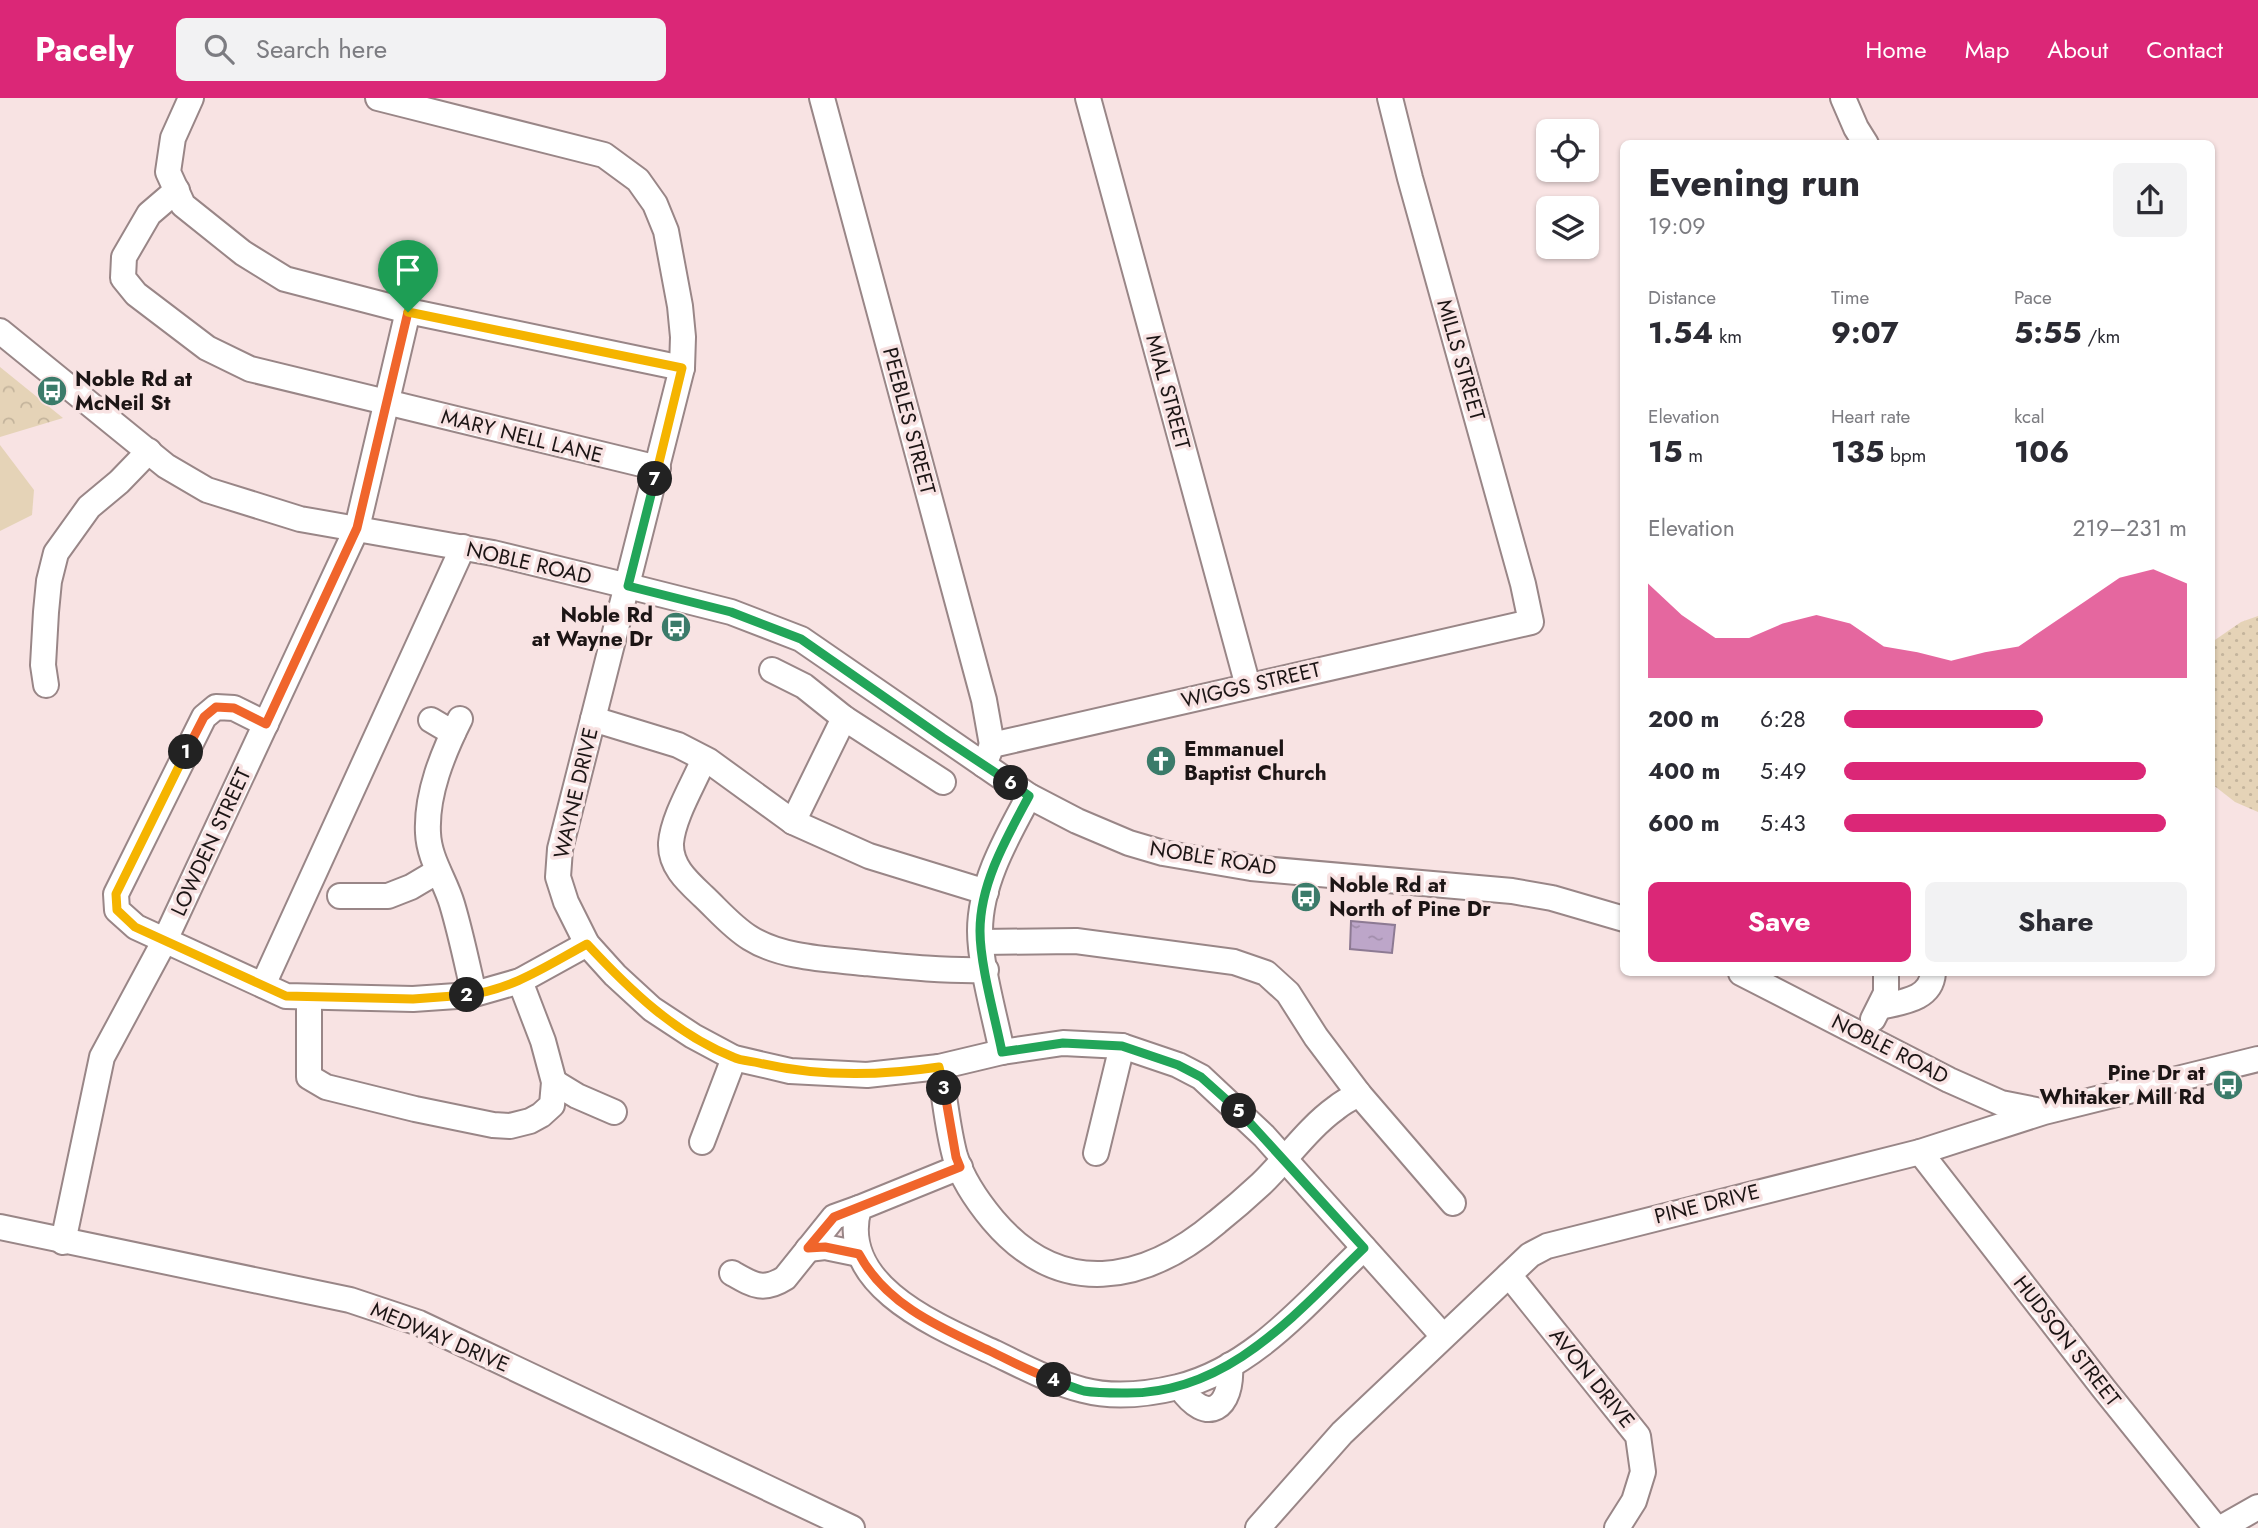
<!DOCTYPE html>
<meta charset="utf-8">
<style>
:root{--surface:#fff;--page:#f2f2f3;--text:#2b2b33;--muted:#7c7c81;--accent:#db2777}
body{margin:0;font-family:Jost,sans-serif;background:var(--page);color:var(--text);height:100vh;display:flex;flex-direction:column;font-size:26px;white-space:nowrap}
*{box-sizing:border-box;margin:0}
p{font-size:23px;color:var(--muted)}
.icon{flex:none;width:38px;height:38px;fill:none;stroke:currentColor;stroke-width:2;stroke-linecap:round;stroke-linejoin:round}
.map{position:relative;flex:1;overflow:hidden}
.side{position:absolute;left:1620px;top:42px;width:595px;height:836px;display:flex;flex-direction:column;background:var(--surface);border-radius:10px;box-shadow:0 2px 5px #0004}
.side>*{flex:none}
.controls{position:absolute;left:1536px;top:21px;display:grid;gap:14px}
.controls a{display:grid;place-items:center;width:63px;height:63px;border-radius:10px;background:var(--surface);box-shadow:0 2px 5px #0004;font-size:35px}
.pin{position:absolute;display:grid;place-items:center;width:60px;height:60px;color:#fff;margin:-72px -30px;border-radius:50% 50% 50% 0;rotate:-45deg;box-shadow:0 0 7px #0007}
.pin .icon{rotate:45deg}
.km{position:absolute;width:35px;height:35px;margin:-18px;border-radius:50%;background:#222;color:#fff;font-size:19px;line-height:35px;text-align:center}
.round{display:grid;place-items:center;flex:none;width:74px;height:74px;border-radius:10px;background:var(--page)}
.head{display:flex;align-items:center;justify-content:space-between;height:119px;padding:0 28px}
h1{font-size:38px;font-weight:700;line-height:52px}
.figures{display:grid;grid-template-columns:repeat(3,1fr);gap:10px;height:119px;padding:7px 28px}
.figures div{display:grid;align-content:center}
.figures b{font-size:30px;font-weight:700}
.figures small{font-size:19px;font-weight:400}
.figures p{font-size:19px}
.chart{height:196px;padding:14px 28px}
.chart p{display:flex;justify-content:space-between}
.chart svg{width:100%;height:126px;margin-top:7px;fill:var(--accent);opacity:.7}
.primary-button{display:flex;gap:14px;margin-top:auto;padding:14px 28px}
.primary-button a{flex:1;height:80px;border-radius:10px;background:var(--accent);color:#fff;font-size:28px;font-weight:700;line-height:80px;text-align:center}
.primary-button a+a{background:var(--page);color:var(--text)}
ul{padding:0 28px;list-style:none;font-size:23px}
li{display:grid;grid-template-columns:112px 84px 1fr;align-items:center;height:52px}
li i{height:18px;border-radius:9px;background:var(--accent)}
header{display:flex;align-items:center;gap:42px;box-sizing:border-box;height:98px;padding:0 35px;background:var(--accent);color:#fff}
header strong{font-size:33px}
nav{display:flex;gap:38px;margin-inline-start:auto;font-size:24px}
.search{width:490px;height:63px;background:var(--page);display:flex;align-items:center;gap:18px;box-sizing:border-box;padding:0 24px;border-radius:10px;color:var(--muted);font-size:26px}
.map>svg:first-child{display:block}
.grass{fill:url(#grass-dots)}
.forest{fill:url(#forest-crowns)}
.pitch{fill:#e5d3b7}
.water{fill:url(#water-ripples);stroke:#8d7a93;stroke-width:2}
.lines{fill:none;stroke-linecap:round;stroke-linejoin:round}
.minor-casing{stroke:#998687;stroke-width:28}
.minor{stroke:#fff;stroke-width:24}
.split-1-casing{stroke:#fff;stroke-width:14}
.split-2-casing{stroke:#fff;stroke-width:14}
.split-3-casing{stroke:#fff;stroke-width:14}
.split-4-casing{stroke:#fff;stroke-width:14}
.split-5-casing{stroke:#fff;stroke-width:14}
.split-6-casing{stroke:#fff;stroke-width:14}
.split-7-casing{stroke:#fff;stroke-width:14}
.split-8-casing{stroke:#fff;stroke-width:14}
.split-1{stroke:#f0652b;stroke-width:9}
.split-2{stroke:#f5b400;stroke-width:9}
.split-3{stroke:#f5b400;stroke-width:9}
.split-4{stroke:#f0652b;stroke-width:9}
.split-5{stroke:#22a559;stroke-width:9}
.split-6{stroke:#22a559;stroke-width:9}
.split-7{stroke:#22a559;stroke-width:9}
.split-8{stroke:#f5b400;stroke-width:9}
.labels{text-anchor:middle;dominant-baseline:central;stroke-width:7;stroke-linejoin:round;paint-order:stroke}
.street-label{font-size:21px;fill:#1c1515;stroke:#f8e3e3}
.poi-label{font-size:21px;font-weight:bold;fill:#1c1515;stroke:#f8e3e3;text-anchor:start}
</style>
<header>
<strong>Pacely</strong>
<div class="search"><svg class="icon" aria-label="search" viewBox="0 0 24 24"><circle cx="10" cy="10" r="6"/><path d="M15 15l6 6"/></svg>Search here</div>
<nav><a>Home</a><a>Map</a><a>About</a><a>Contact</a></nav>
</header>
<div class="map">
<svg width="2258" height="1430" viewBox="0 0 2258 1430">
<defs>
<pattern id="grass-dots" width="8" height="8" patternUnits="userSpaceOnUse" patternTransform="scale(1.75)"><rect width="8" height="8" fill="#e5d3b7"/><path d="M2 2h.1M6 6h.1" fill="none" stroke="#c4b49c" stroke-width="1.8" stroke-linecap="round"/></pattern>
<pattern id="forest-crowns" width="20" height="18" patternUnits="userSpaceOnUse" patternTransform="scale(1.75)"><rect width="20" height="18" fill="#e5d3b7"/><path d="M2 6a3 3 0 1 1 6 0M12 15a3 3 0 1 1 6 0" fill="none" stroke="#c4b49c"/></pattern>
<pattern id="water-ripples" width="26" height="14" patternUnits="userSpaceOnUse" patternTransform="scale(1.75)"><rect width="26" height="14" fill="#bda6c9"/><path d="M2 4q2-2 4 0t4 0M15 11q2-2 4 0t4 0" fill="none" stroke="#a28eac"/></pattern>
</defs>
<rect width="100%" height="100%" fill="#f8e3e3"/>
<polygon class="grass" points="2258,518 2258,714 2235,704 2212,686 2212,544 2241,524"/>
<polygon class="forest" points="0,269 63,320 0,339"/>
<polygon class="pitch" points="0,347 34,392 32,417 0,433"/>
<polygon class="water" points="1351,823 1395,827 1392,855 1350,851"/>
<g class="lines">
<g class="minor-casing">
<g id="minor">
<polyline points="191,0 173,40 168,74 183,107 243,155 285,181 408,213 682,270"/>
<polyline points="378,0 604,57 638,82 655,106 666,133 680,208 683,239 682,270 560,751 558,779 566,804 587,846 615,877 652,911 693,938 734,960 790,973 867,977 939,969 1002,954 1063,945 1122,948 1178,967 1201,979 1264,1038 1443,1238"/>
<polyline points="822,0 984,602 992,647"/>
<polyline points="1088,0 1248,588"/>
<polyline points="1843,0 1856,30 1866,46"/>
<polyline points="177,92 149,116 124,159 123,180 136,196 207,250 250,271 658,370"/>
<polyline points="0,233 166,368 207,392 300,421 493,455 628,488 731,514 801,541 1029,698 1077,723 1129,745 1163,755 1251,770 1512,793 1552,800 1624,821"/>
<polyline points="772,572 804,588 844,620 943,684"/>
<polyline points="46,587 43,567 46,514 49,483 56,455 89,409 119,384 149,353"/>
<path d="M460 621C443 655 426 696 428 735 429 761 445 782 452 806 461 836 467 866 474 896"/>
<polyline points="593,621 678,647 709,663 793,724 869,758 986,794"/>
<polyline points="431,622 453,635"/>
<polyline points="266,626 234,610 216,609 204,619 116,796 117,812 136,829 286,898 413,901 471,897 520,883 587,846"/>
<path d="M704 661C694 685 673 719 671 745 670 768 687 783 703 798 718 812 732 829 750 840 782 860 827 861 864 865 905 869 944 873 986 872"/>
<polyline points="984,667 992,647 1531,524 1523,486 1410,80 1390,0"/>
<polyline points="793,724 844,620"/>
<polyline points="340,798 388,798 411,789 438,773"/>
<polyline points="981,844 1076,843 1234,864 1266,875 1288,895 1316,939 1359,996 1453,1105"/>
<polyline points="1741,875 1949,982 2001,1005 2041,1013"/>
<polyline points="263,887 463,449"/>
<polyline points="309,899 309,979 326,989 415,1011 493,1027 510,1028 530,1023 541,1017 552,1007 554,984 543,943 520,883"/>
<path d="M1880 909C1901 904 1931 902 1933 875"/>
<polyline points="1873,921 1886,895 1886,875"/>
<path d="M1002 954C995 919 980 867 980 833 980 785 1007 739 1029 698"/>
<path d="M939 969C945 998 947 1029 955 1058 962 1080 978 1104 993 1122 1060 1201 1144 1186 1217 1124 1232 1112 1247 1099 1261 1086 1286 1062 1308 1030 1336 1010 1343 1004 1351 1000 1359 996"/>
<polyline points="554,984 577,998 614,1014"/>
<polyline points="702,1044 734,960"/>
<polyline points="1920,1054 2104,1291 2216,1430"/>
<polyline points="1096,1055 1122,948"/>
<path d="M960 1069 859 1110C836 1188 939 1229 995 1255 1024 1269 1052 1284 1083 1292 1113 1300 1149 1296 1178 1289 1255 1270 1309 1202 1364 1150"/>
<polyline points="0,1129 350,1202 419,1225 852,1430"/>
<polyline points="63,1144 102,959 165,842 357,430 408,213"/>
<polyline points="808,1151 825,1149 859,1156"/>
<path d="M732 1175C753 1187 763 1194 785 1180L834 1119 859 1110"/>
<polyline points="1509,1177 1638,1338 1643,1374 1634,1403 1617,1430"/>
<path d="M1180 1289C1207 1329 1233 1310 1230 1267"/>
<polyline points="1258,1430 1342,1335 1530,1157 1547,1148 1920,1054 2044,1014 2258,961"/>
<polyline points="2221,1430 2258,1409"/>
</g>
</g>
<use href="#minor" class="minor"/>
</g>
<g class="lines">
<g class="split-1-casing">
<polyline id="split-1" points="186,654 204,619 216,609 234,610 266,626 357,430 408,214"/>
</g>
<g class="split-2-casing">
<polyline id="split-2" points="186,654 116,796 117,812 135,829 286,898 413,901 467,897"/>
</g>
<g class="split-3-casing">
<path id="split-3" d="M467 897C512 892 548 867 587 846 629 891 675 936 733 959 741 963 751 963 759 965 818 979 879 978 939 969L944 990"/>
</g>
<g class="split-4-casing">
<path id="split-4" d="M944 990 956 1059 960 1069 834 1119 808 1150 825 1149 859 1156C886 1207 941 1230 990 1253 1011 1263 1032 1275 1054 1282"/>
</g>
<g class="split-5-casing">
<path id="split-5" d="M1054 1282C1064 1286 1074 1290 1084 1293 1096 1295 1110 1295 1122 1295 1227 1298 1295 1216 1364 1150L1239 1013"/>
</g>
<g class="split-6-casing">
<path id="split-6" d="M1011 685 1029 698C1007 739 980 785 980 833 980 867 995 919 1002 954L1063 945 1122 948 1178 967 1201 979 1239 1013"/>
</g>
<g class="split-7-casing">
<polyline id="split-7" points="655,381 628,488 731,514 801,541 943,640 1011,685"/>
</g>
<g class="split-8-casing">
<polyline id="split-8" points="408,214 682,270 655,381"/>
</g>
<use href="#split-1" class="split-1"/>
<use href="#split-2" class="split-2"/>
<use href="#split-3" class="split-3"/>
<use href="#split-4" class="split-4"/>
<use href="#split-5" class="split-5"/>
<use href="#split-6" class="split-6"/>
<use href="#split-7" class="split-7"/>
<use href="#split-8" class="split-8"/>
</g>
<defs>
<g id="bus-disc" transform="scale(1.575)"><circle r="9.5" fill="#3b7b6a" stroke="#f8e3e3"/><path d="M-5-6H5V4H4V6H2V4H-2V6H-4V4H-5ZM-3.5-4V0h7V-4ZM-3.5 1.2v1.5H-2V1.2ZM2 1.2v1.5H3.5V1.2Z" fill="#fff"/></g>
<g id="church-disc" transform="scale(1.575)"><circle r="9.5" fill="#3b7b6a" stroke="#f8e3e3"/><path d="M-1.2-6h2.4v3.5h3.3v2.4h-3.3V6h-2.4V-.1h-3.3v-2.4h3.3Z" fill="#fff"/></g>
</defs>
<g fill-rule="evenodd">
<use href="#bus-disc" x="52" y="293"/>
<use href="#bus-disc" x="676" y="529"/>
<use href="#church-disc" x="1161" y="663"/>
<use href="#bus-disc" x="1306" y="799"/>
<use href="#bus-disc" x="2228" y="987"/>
</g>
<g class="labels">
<g class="street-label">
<text transform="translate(1461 262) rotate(74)">MILLS STREET</text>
<text transform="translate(1168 294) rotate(75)">MIAL STREET</text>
<text transform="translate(909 323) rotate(75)">PEEBLES STREET</text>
<text transform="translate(522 338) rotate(14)">MARY NELL LANE</text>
<text transform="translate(529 465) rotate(13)">NOBLE ROAD</text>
<text transform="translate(1251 587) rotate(-13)">WIGGS STREET</text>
<text transform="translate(576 695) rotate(-77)">WAYNE DRIVE</text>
<text transform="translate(211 744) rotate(-65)">LOWDEN STREET</text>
<text transform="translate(1213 760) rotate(9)">NOBLE ROAD</text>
<text transform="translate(1890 951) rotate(27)">NOBLE ROAD</text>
<text transform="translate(1707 1106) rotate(-14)">PINE DRIVE</text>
<text transform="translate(440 1239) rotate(23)">MEDWAY DRIVE</text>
<text transform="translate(2067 1243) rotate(52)">HUDSON STREET</text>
<text transform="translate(1592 1280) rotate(51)">AVON DRIVE</text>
</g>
<g class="poi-label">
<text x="75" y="281">Noble Rd at<tspan x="75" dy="24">McNeil St</tspan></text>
<text x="653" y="517" text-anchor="end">Noble Rd<tspan x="653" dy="24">at Wayne Dr</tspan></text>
<text x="1184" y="651">Emmanuel<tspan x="1184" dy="24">Baptist Church</tspan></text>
<text x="1329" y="787">Noble Rd at<tspan x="1329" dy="24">North of Pine Dr</tspan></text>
<text x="2205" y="975" text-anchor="end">Pine Dr at<tspan x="2205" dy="24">Whitaker Mill Rd</tspan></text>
</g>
</g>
</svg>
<div class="controls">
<a><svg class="icon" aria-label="locate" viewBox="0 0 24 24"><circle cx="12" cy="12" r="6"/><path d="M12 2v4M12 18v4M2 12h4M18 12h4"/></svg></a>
<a><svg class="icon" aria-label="layers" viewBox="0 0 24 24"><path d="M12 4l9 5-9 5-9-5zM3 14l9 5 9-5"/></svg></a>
</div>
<div class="pin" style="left:408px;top:214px;background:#1e9e55"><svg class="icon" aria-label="arrive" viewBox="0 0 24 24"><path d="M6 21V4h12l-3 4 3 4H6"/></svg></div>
<b class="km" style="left:186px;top:654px">1</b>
<b class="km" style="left:467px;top:897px">2</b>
<b class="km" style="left:944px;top:990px">3</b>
<b class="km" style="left:1054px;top:1282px">4</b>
<b class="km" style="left:1239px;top:1013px">5</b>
<b class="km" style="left:1011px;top:685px">6</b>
<b class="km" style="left:655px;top:381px">7</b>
<section class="side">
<div class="head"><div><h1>Evening run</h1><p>19:09</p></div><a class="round"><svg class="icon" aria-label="share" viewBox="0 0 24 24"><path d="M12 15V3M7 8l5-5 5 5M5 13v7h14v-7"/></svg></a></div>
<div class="figures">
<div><p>Distance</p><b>1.54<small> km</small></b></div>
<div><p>Time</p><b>9:07</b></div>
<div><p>Pace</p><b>5:55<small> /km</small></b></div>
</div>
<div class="figures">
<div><p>Elevation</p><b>15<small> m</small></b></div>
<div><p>Heart rate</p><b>135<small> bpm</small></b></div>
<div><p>kcal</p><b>106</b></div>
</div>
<div class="chart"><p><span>Elevation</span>219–231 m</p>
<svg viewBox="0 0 160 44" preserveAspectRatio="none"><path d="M0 44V11L10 22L20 30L30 30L40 25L50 22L60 25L70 33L80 35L90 38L100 35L110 33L120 25L130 17L140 9L150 6L160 11V44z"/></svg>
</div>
<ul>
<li><b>200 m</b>6:28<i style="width:58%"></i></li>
<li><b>400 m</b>5:49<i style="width:88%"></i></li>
<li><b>600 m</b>5:43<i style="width:94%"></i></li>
</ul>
<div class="primary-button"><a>Save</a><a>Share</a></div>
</section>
</div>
